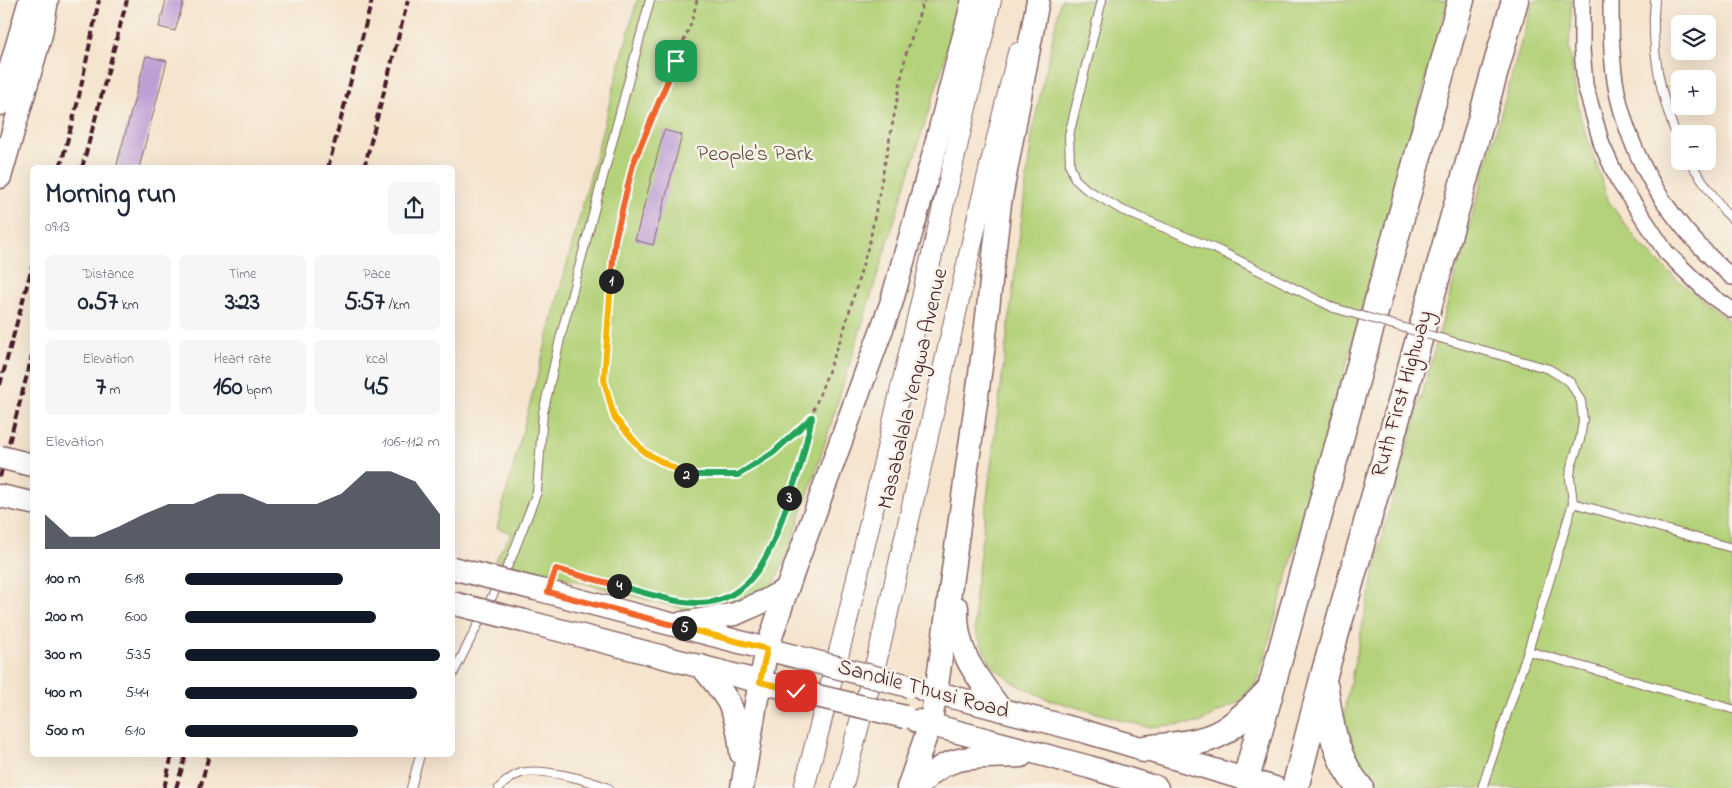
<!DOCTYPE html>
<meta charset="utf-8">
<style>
:root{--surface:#fff;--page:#f6f6f7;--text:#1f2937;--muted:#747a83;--accent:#111827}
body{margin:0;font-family:"Indie Flower",sans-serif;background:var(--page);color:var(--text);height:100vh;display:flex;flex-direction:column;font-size:19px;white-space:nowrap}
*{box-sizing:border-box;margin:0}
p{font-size:16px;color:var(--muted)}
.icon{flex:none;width:28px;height:28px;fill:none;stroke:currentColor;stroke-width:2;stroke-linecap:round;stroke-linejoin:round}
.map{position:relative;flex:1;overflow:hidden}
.sheet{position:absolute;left:30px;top:165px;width:425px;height:592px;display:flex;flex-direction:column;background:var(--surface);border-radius:8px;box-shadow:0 5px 20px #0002}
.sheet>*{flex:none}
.buttons{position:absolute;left:1671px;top:15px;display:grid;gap:10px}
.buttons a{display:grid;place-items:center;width:45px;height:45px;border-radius:8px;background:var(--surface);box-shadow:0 5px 20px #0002;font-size:25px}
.pin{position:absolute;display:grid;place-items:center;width:42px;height:42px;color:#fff;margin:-21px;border-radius:10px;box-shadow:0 2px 8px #0006}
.km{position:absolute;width:25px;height:25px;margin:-12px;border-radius:50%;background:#222;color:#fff;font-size:14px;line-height:25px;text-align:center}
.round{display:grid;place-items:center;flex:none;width:52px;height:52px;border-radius:8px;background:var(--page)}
.headline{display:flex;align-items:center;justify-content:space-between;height:85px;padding:0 15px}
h1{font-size:28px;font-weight:700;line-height:38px}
.figures{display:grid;grid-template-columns:repeat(3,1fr);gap:8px;height:85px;padding:5px 15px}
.figures div{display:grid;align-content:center;border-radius:8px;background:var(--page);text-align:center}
.figures b{font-size:25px;font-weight:700}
.figures small{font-size:14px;font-weight:400}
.figures p{font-size:14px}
.chart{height:140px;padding:10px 15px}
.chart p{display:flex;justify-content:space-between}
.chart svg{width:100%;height:90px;margin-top:5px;fill:var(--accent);opacity:.7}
ul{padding:0 15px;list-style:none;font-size:16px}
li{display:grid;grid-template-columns:80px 60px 1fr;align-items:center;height:38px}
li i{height:12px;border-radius:6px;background:var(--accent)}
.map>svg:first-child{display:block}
.green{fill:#b4d279;stroke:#7f7852}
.building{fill:#bd9fd5}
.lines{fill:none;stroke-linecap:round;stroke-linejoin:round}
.service-casing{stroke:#866464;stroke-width:10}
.minor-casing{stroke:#866464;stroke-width:18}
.secondary-casing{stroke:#866464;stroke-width:22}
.primary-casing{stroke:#866464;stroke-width:25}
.trunk-casing{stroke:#866464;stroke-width:26}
.motorway-casing{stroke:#866464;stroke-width:29}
.path{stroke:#866464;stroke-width:2.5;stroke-dasharray:4 4;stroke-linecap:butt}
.service{stroke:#fff;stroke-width:8}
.minor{stroke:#fff;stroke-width:15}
.secondary{stroke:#fff;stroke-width:20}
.primary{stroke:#fff;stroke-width:22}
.trunk{stroke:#fff;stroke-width:24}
.motorway{stroke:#fff;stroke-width:26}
.rail{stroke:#4a1f2b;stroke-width:4;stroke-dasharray:8 4;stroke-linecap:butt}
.service-bridge-casing{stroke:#866464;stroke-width:10;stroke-linecap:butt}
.primary-bridge-casing{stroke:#866464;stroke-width:25;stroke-linecap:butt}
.service-bridge{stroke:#fff;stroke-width:8}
.primary-bridge{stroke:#fff;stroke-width:22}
.split-1-casing{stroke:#fff;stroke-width:10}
.split-2-casing{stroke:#fff;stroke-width:10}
.split-3-casing{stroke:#fff;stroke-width:10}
.split-4-casing{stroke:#fff;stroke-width:10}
.split-5-casing{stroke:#fff;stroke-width:10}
.split-6-casing{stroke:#fff;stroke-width:10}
.split-1{stroke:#f0652b;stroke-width:6}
.split-2{stroke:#f5b400;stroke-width:6}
.split-3{stroke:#22a559;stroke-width:6}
.split-4{stroke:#22a559;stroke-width:6}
.split-5{stroke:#f0652b;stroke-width:6}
.split-6{stroke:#f5b400;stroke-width:6}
.labels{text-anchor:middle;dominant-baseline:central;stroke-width:5;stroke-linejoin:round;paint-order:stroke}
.park-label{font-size:22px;fill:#644c3e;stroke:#f7f3e8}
.street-label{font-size:22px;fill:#4a1f2b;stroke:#f7f3e8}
</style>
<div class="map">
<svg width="1732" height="788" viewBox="0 0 1732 788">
<rect width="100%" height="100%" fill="#f7f3e8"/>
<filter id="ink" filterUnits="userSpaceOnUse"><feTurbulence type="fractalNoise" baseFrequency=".02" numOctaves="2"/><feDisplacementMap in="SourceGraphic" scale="10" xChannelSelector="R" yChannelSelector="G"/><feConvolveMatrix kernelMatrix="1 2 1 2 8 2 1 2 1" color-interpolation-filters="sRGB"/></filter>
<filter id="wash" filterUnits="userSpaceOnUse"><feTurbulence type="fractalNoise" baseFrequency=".0096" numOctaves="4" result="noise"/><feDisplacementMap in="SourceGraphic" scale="20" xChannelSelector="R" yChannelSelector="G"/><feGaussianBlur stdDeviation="1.12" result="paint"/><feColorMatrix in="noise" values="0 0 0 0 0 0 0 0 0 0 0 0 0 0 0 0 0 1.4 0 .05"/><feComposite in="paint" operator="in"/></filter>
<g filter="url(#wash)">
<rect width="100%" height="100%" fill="#f5e4ce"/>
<g class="green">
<polygon points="637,0 960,0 943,65 819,462 788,552 772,588 737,606 698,613 495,560 512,533 497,528"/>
<polygon points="1061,0 1448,0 1258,680 1241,700 1199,723 1147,727 1047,699 1014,683 991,665 975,630 975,595 1033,128"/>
<polygon points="1533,0 1572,0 1569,46 1574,83 1581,119 1609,202 1638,242 1671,274 1714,310 1732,323 1732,788 1378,788 1367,781 1354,763 1344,724 1346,701 1384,529"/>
</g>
<g id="blocks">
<g class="building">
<polygon points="166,0 184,0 175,31 159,27"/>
<polygon points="146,56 167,61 139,168 116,168"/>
<polygon points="664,130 682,135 653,245 635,240"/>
</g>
</g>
</g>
<g filter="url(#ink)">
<use href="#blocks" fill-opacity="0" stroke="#866464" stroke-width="1"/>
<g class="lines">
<g class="service-casing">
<g id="service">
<polyline points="1102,0 1069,135 1070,165 1075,179 1086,189 1122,210 1220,251 1334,308"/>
<path d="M1655 0C1650 49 1661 99 1680 145"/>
<polyline points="1689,161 1724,211 1732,219"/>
<polyline points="1454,342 1549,369 1570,382 1581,401 1583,420 1580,440 1571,467 1570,478 1573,503"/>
<polyline points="1528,651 1732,709"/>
<polyline points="452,676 511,559 537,492 543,413 561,335 650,0"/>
<polyline points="411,788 420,755"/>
<path d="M499 788C505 782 512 776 521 773 540 767 589 780 608 788"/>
<polyline points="1482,788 1528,651 1573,503 1732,548"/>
</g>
</g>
<g class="minor-casing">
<g id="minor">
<polyline points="1582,0 1582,49 1585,85 1602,145 1618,180 1666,252 1710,295 1732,310"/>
<path d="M1611 0C1611 30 1611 62 1617 92 1633 166 1675 228 1732 277"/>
</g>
</g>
<g class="secondary-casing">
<g id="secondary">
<polyline points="804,788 848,617 991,0"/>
<polyline points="842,788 880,647 980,207 1018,53"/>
</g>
</g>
<g class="primary-casing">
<g id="primary">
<polyline points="0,104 30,0"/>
<polyline points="0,177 41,34 47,0"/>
<polyline points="0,496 32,503"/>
<polyline points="536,589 805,659"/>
<path d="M957 608C955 652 976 675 1001 710"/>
<polyline points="524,621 796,691"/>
<polyline points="682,623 735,614 767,600 787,589"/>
<path d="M701 666C729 699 737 709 741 753"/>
<polyline points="922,689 1083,731 1275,788"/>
<polyline points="917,721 1089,767 1157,788"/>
<polyline points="742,788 756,703 767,649 787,589 891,304 932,160 973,0"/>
<polyline points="908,788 930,724 936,693 983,352 1000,203 1038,0"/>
<path d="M918 788C945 751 980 758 1021 756"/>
</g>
</g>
<g class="trunk-casing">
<polyline id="trunk" points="1154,787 1155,788"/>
</g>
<g class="motorway-casing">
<g id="motorway">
<path d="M1325 688C1330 725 1335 759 1360 788"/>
<path d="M1144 749C1172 745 1207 745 1230 727 1245 716 1257 703 1270 690"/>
<polyline points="1246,779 1461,0"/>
<polyline points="1295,788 1324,675 1515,0"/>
</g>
</g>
<g class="path">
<polyline points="697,0 692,21 633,164 615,240 608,303 604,380 614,417 644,452 686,475 738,475 773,453 811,417 844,330 870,240 906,54 924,0"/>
<polyline points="554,574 556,569 659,597 691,602"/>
<path d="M738 591C778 566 802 461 811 417"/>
</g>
<use href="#service" class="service"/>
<use href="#minor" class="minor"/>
<use href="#secondary" class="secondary"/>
<use href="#primary" class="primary"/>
<use href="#trunk" class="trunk"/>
<use href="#motorway" class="motorway"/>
<g class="rail">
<polyline points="60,168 78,101 99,0"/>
<polyline points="82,168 127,0"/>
<polyline points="328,168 372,0"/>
<polyline points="364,168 408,0"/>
<polyline points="0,385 32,267"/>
<polyline points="0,477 32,356"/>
<polyline points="164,788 172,755"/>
<polyline points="176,788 186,755"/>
<polyline points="200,788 209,755"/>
</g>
<g class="service-bridge-casing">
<polyline id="service-bridge" points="1334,308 1454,342"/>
</g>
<g class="primary-bridge-casing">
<g id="primary-bridge">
<polyline points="0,457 32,465"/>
<polyline points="452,568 536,589"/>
<polyline points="452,603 524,621"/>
<polyline points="805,659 909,686"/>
<polyline points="796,691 905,717"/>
</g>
</g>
<use href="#service-bridge" class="service-bridge"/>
<use href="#primary-bridge" class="primary-bridge"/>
</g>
</g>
<g class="lines" filter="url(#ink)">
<g class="split-1-casing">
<polyline id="split-1" points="611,281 615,240 633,164 676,61"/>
</g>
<g class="split-2-casing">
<polyline id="split-2" points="611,281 604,380 614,417 644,452 686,475"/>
</g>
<g class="split-3-casing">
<polyline id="split-3" points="686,475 738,475 773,453 812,417 801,464 789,498"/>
</g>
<g class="split-4-casing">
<path id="split-4" d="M619 586C643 592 674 603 698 603 756 603 774 543 789 498"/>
</g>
<g class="split-5-casing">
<polyline id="split-5" points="619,586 556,569 548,592 684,628"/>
</g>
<g class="split-6-casing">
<polyline id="split-6" points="684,628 767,649 760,682 796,691"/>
</g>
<use href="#split-1" class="split-1"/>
<use href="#split-2" class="split-2"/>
<use href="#split-3" class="split-3"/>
<use href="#split-4" class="split-4"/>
<use href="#split-5" class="split-5"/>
<use href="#split-6" class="split-6"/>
</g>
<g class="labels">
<g class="park-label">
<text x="755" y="155">People's Park</text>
</g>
<g class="street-label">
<text transform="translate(914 389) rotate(-77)">Masabalala Yengwa Avenue</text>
<text transform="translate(1403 394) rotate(-74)">Ruth First Highway</text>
<text transform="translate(923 690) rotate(15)">Sandile Thusi Road</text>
</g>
</g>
</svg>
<div class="buttons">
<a><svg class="icon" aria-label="layers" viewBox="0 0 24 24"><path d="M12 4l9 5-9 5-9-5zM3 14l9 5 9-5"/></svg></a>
<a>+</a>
<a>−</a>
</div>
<div class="pin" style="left:676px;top:61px;background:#1e9e55"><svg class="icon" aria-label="arrive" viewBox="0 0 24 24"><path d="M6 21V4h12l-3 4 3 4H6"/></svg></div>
<div class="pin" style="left:796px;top:691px;background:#d93025"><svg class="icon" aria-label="check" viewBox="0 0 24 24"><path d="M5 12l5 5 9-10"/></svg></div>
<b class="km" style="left:611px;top:281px">1</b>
<b class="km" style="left:686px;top:475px">2</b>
<b class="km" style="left:789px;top:498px">3</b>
<b class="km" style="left:619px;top:586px">4</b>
<b class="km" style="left:684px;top:628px">5</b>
<section class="sheet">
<div class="headline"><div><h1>Morning run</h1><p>09:13</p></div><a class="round"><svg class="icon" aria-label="share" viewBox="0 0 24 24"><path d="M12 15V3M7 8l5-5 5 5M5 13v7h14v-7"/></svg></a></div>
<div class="figures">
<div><p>Distance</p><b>0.57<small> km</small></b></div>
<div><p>Time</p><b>3:23</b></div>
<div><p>Pace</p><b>5:57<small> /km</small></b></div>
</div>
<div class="figures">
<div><p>Elevation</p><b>7<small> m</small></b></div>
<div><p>Heart rate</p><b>160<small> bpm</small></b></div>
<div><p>kcal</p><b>45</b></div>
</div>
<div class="chart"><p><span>Elevation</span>106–112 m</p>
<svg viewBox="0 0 160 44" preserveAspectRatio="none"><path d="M0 44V27L10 38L20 38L30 33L40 27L50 22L60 22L70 17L80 17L90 22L100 22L110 22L120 17L130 6L140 6L150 11L160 27V44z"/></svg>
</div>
<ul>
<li><b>100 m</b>6:18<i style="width:62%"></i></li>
<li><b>200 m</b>6:00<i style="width:75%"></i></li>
<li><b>300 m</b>5:35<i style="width:100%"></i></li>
<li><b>400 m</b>5:44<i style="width:91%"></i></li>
<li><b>500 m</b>6:10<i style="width:68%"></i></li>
</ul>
</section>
</div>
